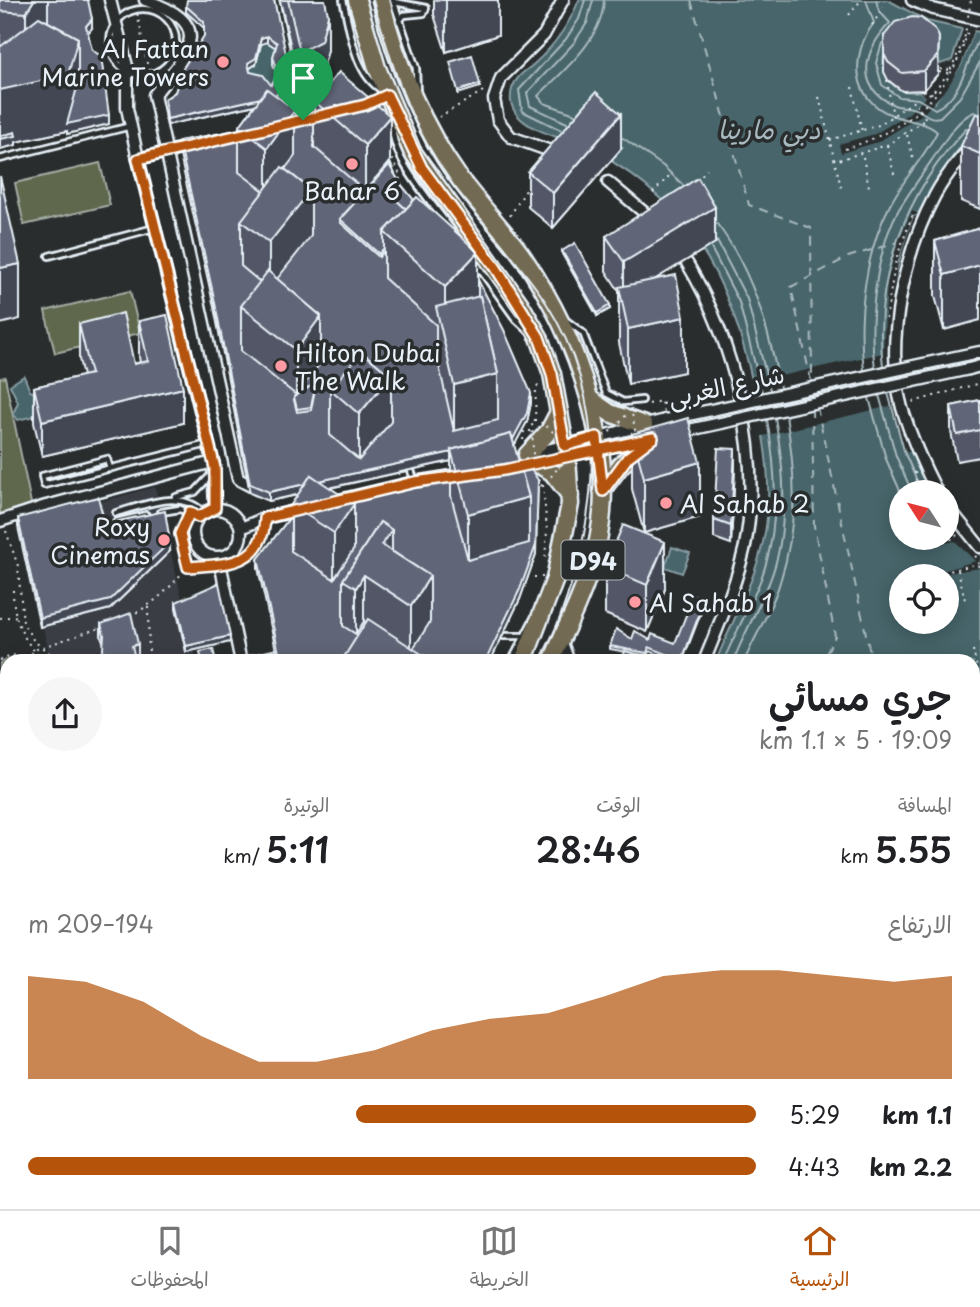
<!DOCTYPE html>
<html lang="ar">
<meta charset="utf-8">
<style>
:root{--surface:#fff;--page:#f6f6f6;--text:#202124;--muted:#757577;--line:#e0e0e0;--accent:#b45309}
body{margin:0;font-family:"Playpen Sans","Playpen Sans Arabic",sans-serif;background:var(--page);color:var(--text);direction:rtl;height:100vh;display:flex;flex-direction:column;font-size:26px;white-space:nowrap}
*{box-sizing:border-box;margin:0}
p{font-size:23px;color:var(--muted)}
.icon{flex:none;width:38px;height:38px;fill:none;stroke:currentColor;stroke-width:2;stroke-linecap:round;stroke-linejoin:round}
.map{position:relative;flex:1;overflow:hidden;direction:ltr}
.drawer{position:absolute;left:0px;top:654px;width:980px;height:555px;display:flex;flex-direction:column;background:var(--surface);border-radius:21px 21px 0 0;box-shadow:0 4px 18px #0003;direction:rtl}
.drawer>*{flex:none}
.needle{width:46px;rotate:306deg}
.tools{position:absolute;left:889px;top:480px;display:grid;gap:14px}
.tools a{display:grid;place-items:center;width:70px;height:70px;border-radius:50%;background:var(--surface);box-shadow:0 4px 18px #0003;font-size:35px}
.pin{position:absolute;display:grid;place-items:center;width:60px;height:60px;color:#fff;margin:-72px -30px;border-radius:50% 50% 50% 0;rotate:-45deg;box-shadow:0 0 7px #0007}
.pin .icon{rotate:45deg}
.round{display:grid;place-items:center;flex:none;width:74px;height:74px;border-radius:37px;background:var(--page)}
.overview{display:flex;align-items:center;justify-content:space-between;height:119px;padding:0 28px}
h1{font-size:38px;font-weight:600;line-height:52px}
.metrics{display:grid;grid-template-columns:repeat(3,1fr);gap:10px;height:119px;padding:7px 28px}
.metrics div{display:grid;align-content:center}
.metrics b{font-size:35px;font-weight:600}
.metrics small{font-size:19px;font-weight:400}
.metrics p{font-size:19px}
.chart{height:196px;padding:14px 28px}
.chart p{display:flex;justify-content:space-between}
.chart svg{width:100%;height:126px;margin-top:7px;fill:var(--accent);opacity:.7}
ul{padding:0 28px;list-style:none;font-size:23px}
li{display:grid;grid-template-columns:112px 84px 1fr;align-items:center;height:52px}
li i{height:18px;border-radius:9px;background:var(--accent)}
.tab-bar{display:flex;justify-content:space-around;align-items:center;height:98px;border-top:2px solid var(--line);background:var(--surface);font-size:19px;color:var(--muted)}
.tab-bar a{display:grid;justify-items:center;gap:4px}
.tab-bar .current{color:var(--accent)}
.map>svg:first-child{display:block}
.built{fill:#3a3e44}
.green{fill:#5e674e;stroke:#a3aca3;stroke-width:2}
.water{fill:#47656a;stroke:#879da3;stroke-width:2;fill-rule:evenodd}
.pier{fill:#2a2d2e}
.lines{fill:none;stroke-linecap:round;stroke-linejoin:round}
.shore{stroke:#a8b9bf;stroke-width:2}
.ferry{stroke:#a8b9bf;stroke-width:2;stroke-dasharray:9 7;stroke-linecap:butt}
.lane-casing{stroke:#e8f1f8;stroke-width:10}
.street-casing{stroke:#e8f1f8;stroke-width:15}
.primary-casing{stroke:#e8f1f8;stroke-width:21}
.path{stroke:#e8f1f8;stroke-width:2;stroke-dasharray:2 5;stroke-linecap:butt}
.lane{stroke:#2a2d2e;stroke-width:4.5}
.street{stroke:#2a2d2e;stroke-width:10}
.primary{stroke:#736b52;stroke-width:16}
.tram{stroke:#e8f1f8;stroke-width:2}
.street-bridge-casing{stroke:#e8f1f8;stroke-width:15;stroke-linecap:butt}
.path-bridge{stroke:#e8f1f8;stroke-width:2;stroke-dasharray:2 5;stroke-linecap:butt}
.street-bridge{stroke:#2a2d2e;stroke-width:10}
.wall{fill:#535766;stroke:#e8f1f8;stroke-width:2;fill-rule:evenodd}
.shaded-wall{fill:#434753;stroke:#e8f1f8;stroke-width:2}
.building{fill:#606577;stroke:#e8f1f8;stroke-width:2;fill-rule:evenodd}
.route-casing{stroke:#fff;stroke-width:14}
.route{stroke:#b45309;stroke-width:9}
.poi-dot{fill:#ff9aa2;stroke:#2a2d2e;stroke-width:2.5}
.labels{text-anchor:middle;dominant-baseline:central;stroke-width:7;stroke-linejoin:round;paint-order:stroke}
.shield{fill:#2a2d2e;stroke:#afb6bb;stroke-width:2}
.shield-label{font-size:23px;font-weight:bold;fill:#e8f1f8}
.poi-label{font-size:24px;fill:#e8f1f8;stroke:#2a2d2e;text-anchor:start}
.street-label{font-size:24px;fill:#e8f1f8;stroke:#2a2d2e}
.water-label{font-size:26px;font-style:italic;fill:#a8b9bf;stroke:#2a2d2e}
</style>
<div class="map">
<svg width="980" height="1209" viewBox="0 0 980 1209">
<rect width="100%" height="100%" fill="#2a2d2e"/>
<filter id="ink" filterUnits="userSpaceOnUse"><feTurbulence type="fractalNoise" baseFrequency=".0143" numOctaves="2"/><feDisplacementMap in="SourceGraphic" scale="14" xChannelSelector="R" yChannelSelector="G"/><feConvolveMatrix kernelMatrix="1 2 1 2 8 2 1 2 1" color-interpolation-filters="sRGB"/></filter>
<g filter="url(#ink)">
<g class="built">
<polygon points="155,487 197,661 51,661 18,524"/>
<polygon points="182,1202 346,1202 348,1209 184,1209"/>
</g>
<g class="green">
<polygon points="100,163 110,205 24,225 15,183"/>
<polygon points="130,291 140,333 55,353 45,311"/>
<polygon points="5,377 33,513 0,522 0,378"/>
<polygon points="12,657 28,661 7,662 7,738 0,730 0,663"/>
</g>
<g class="water">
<path d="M579 0H888L927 21 962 29 952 60 940 64 935 47 884 54C880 78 895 95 919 91L934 103 961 65 974 31 980 32V125C961 145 943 167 931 191 926 199 921 215 913 216 875 315 886 398 930 492H901V537H947V517L980 556V1209H954L952 1202H973V662L716 661C735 614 762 570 767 518 771 480 765 445 758 408 736 295 701 209 594 151 571 138 517 133 511 102 510 93 512 85 518 78 522 72 529 69 534 64 554 46 569 25 579 0ZM901 576H947V621H901Z"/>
<polygon points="267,42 277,49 273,64 279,79 276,87 255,81 248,69 256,64 261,44"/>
<polygon points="24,376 30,391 37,394 39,415 18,420 13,414 18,402 10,385"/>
<polygon points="672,547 690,553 682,573 665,567"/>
</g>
<g class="pier">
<polygon points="970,31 974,31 961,65 947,88 923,114 878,142 841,153 839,144 875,134 908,114 926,97 919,91 923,90 934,98 958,63"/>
<polygon points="912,211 919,214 913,216 898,261 889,330 897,405 911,451 905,453 890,406 759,437 749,383 883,353 887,282 898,242"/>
<polygon points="947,517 980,556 980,568 927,576 975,561 955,541 922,548 921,544 951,537 947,530"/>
</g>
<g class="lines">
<g class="shore">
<path d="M876 0 879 11 890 23C866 48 852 86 894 105 901 108 909 106 915 109 926 112 927 120 940 117L960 97 980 62"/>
<path d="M882 43 876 63 882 85 899 97 918 99 935 109C962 98 966 60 980 38"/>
<path d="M575 114 544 103 538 96C564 70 602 40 604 0"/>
<polyline points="567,123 530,106 527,93 573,44 587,23 593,0"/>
<polyline points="561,130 522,111 519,90 566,39 579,19 585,0"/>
<polyline points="623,138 663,166 683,185"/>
<path d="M717 224C753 271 769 330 780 388"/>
<polyline points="717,241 747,299 770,390"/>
<polyline points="711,248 739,302 762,392"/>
<path d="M883 366C872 279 907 190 967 128"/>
<path d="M875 368C868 323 876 249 899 209 911 190 925 170 938 151 947 137 959 118 974 112"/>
<path d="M864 370C857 318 865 252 890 205 903 180 924 157 937 132 928 122 906 121 892 115 851 100 850 54 874 23L866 0"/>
<polyline points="888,393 905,454 922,492"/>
<polyline points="879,395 896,456 912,492"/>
<polyline points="869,398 886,459 901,493"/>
<path d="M723 662C735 633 750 607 761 579 780 528 777 472 767 420"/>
<path d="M733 662C743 635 758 610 769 583 790 532 785 471 775 418"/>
<path d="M744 662C755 635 772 610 780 582 798 527 796 472 786 416"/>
</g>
<g class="ferry">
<polyline points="691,0 749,205 811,228 812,385"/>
<polyline points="811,381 791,287 848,257 898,242"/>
<polyline points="817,407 872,662"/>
<polyline points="812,408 814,526 835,636 822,662"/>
<polyline points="973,1070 980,1096"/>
</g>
<g class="lane-casing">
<g id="lane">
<polyline points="276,0 293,81"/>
<path d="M343 0C350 28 354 74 382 90"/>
<polyline points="393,0 416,68 417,94"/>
<polyline points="394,2 426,8 424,13 404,15 399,21"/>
<circle cx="143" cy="42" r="33"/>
<polyline points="297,90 303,120"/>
<path d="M394 120C384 151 433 204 451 229"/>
<polyline points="0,159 131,126"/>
<polyline points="49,256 154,228"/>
<polyline points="475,262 515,318 530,332"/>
<polyline points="564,319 583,333 606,393 623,402 642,400"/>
<polyline points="110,469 107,459 42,476 44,485 208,444"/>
<polyline points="411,471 416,483"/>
<polyline points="176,497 195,492 211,475"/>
<polyline points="161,512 180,509 198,517"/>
<path d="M116 513C145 505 179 489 203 512"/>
<polyline points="116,522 146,515"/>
<polyline points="503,636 522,636"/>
<polyline points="511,662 533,620"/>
<polyline points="622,1202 629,1209"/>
<polyline points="735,1208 744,1202"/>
<polyline points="723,1209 729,1205 735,1209"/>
</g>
</g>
<g class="street-casing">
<g id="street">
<polyline points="110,0 127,66 127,108 138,159 213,462 215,508"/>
<path d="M145 0C217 24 189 52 154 95L238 479 257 489"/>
<polyline points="912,0 933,9 980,20"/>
<polyline points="556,153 511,137 498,120 494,99 501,78 544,35 563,0"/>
<polyline points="138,159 192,146"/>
<polyline points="608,182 653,220"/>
<path d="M687 263C734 341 763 456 745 546 736 586 719 624 704 662"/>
<polyline points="965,355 980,352"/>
<polyline points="969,369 980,366"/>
<polyline points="528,455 665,420"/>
<polyline points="510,468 643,440"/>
<path d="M937 492C923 465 911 437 902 408 884 343 904 253 935 195 947 173 964 154 980 136"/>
<polyline points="335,501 415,482 464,474"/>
<polyline points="947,506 980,547"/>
<circle cx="217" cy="533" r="24"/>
<polyline points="0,521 46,506 213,462"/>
<polyline points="241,528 265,518 304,509"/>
<polyline points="219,558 241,662"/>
<polyline points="561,640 569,662"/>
<polyline points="380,1202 382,1209"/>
<polyline points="931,1202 933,1209"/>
</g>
</g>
<g class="primary-casing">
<g id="primary">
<polyline points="357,0 377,68 412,151 520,304 539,337 552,374 567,457 570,504 555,579 523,662"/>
<path d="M381 0C396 63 422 126 460 179 480 206 504 230 523 257 577 336 620 453 596 549 586 589 568 625 550 662"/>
<polyline points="590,399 610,413 644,425"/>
<polyline points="527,455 549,431 559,412"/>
<polyline points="535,463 552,472 570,495"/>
<polyline points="602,490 621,465 648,441"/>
<polyline points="639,1202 646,1209"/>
<polyline points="687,1202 694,1209"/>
</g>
</g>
<g class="path">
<polyline points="136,7 151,84"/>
<polyline points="849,15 861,0"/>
<polyline points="872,25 884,7"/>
<polyline points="940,69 951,70"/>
<polyline points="887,80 893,117"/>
<polyline points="852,87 862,131"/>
<polyline points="924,90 934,94"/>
<polyline points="819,97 842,191"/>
<polyline points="439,117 485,90"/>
<polyline points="907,135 913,158"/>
<polyline points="830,140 879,125 914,101 926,119 887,145 835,161"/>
<polyline points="887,145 894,174"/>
<path d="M845 149C907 129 951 96 968 30"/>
<polyline points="389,153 401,177 397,182"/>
<polyline points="863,157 869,187"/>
<polyline points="697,180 707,169"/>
<polyline points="653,193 670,175"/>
<polyline points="510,216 529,185"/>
<polyline points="886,319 896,259 913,214"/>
<polyline points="913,402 980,383"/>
<polyline points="649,404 661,401 663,411"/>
<polyline points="662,404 725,389"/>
<polyline points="535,421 536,387 541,383"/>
<polyline points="523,440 524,431 531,431"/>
<polyline points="915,472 917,492"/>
<polyline points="543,485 547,530 545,559"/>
<polyline points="187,519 180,534 188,567 209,565"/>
<polyline points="947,524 959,539"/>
<polyline points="6,531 18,566 23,623 34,641 60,662"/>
<polyline points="923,545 957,538"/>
<polyline points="975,556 980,561"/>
<polyline points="232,563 253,551 263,531"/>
<polyline points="978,565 980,571"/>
<polyline points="958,570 965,600"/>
<polyline points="930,576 980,563"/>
<polyline points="527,577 543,577"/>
<path d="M13 590C13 619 23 643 46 662"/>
<polyline points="148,607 149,662"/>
<path d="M130 616C160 601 181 578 198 549"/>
<polyline points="0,618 19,616"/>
<polyline points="973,650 980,682"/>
<polyline points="945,658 946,662"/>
<polyline points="0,660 11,655 29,658 34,650 102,627"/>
<polyline points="978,682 980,693"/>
<polyline points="973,779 980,777"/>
<polyline points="973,790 978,812"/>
<polyline points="171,1202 174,1209"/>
<polyline points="181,1202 183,1209"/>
<polyline points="274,1202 275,1209"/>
<polyline points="309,1209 333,1202"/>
</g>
<use href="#lane" class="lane"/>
<use href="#street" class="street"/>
<use href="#primary" class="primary"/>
<g class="tram">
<path d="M373 0C389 55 406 114 437 163 468 212 513 252 545 301 620 418 594 543 542 662"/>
<polyline points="666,1202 673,1209"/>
</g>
<g class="street-bridge-casing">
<g id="street-bridge">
<polyline points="665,420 965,355"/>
<polyline points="680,432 969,369"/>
</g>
</g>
<g class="path-bridge">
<polyline points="939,72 949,73 964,40 971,0"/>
<polyline points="922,91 931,94 948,74"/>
<path d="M631 408 640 457C612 448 583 443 560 466 553 473 548 482 540 486L533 454 532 421C545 420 549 431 560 437 591 452 615 432 631 408Z"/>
<polyline points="399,473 403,492"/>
</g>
<use href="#street-bridge" class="street-bridge"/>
</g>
<g class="wall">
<polygon points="0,0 92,28 88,33 109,124 67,134 67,131 16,142 16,145 0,149"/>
<path d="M274 0 294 96 281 99 295 119 314 115V101L390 162 399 184 478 280 531 403 527 422 514 445 536 554 520 599 490 662H222L276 650 258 568V559L291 516V505L298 495 269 501 250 493 214 307 179 151V141L239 130V127L255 105 167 125 165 99 175 92 204 36V28L186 12V6ZM267 42 276 48 273 57V64L277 75 271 85 250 72 249 69 256 64 261 44ZM451 461V481L352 502 330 488Z"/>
<polygon points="280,0 325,0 328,50 321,76 300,87"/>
<polygon points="434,0 498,0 498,35 446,52 434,15"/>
<polygon points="884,36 938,74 924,90 902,91 888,80 884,72"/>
<polygon points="980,115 980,209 961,201 961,146"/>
<polygon points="621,149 553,228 528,207 528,172"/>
<polygon points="980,228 980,320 944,330 935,296 935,241"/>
<polygon points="606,236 715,243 653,280 684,372 628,384 619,343 619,291 606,271"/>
<polygon points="562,251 610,309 597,316 562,254"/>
<polygon points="139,321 183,423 42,456 34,423 34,387 83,376 79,359 79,324 134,364 140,362 139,357"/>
<polygon points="980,400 980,457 957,461 951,432 951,406"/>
<polygon points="632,434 700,517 644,533 632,489"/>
<polygon points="735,467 731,544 714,538 714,520"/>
<polygon points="18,518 105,524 170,551 110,609 40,627 18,527"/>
<polygon points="605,567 665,589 647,632 605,614"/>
<polygon points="176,602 230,642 186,652 176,608"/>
<polygon points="705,602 682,662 678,662 649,651 647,656 610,649 610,646 632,639 675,643"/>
<polygon points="101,624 138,657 104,644 101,636"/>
<polygon points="401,1202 623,1202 623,1209 402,1209"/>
<polygon points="762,1202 917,1202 918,1209 742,1209"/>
</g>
<g class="shaded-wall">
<polygon points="34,0 48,0 48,30 26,69 26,13"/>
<polygon points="446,0 498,0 498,35 446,52"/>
<polygon points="328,15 328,50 321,76 300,87 300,52"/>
<polygon points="92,19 92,28 86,35 86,26"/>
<polygon points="267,36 267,42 261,44 256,64 248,69 248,63 261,38"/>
<polygon points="939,37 938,74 924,90 924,71"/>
<polygon points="78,38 109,115 109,124 67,134 67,131 16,142 16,145 0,149 0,90"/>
<polygon points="480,84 480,87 458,94 458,91"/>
<polygon points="294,90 294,96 167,125 167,119"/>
<polygon points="295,110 295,165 267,203 267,148"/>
<polygon points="621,114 621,149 553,228 553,193"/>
<polygon points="390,116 390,168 391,166 391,175 378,181 375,179 375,188 365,195 365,145"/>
<polygon points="311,190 311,245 269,299 269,243"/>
<polygon points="715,207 715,243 624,298 624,262"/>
<polygon points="478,252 478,307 445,343 445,287"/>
<polygon points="20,264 20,319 0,324 0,268"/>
<polygon points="980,265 980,320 944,330 944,275"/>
<polygon points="610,305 610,309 597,316 597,313"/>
<polygon points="321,316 321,371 315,386 311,407 296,398 296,350"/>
<polygon points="684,317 684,372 628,384 628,329"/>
<polygon points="498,374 498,430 454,440 454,385"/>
<polygon points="391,376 391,432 359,469 359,414"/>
<polygon points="183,388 183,423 42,456 42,421"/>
<polygon points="531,393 531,403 527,422 513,448 513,439"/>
<polygon points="735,449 735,467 731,544 731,526"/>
<polygon points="451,452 451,461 269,501 269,492"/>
<polygon points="700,462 700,517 644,533 644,478"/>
<polygon points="538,480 536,554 520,599 490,662 485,662 536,545"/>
<polygon points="529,497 529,553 468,569 468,514"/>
<polygon points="354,504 354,559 334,589 334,533"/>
<polygon points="392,530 392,585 382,545"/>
<polygon points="170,542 170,551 110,609 40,627 40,618"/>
<polygon points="665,542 665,589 647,632 647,585"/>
<polygon points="364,575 364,631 356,643 356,588"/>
<polygon points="430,576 430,631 411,661 411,606"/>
<polygon points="705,599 705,602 682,662 682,660"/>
<polygon points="230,636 230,642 186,652 186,646"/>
<polygon points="138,644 138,657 132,658 132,646"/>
<polygon points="603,1202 623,1202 623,1209 599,1209"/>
<rect x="855" y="1202" width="56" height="7"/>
<polygon points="237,1203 237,1209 212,1209"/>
</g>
<g class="building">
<polygon points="0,0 34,0 26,13 0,11"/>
<polygon points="48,0 88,0 92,19 86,26 92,50 101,56 109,115 67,124 78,84 78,38 48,22"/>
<path d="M187 0H274L294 90 274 95 267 89 261 98 167 119 165 99 175 92 183 68 204 36V22L186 6ZM267 36 277 43 273 57 279 73 271 85 263 75 250 72 248 63 256 58 261 38Z"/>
<polygon points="288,0 325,0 328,15 321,41 300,52"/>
<polygon points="39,17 78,38 68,75 0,90 0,47"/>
<polygon points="912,17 921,18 935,29 939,37 938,55 924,71 902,73 888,62 884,54 884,36 895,22"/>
<polygon points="472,55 480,84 458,91 450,62"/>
<polygon points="339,72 390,116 365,145 314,101"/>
<polygon points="267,89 295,110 267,148 239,127"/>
<polygon points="596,92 621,114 553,193 528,172"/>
<polygon points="976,113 980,115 980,154 961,146"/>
<path d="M314 115V147L365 191 340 219V222L379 257 384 251V278L436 325V353L454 431 498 420V374L480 296 478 297V280L504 330 531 393 527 413 513 439 511 434 451 450 452 452 319 481 311 475 305 484 269 492 250 484 214 298 179 141 239 130V172L264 191 241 221V266L260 282 241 306V351L296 395 294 397V400L297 412 311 410 316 383 297 395 321 362V316L277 279 311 236V190L285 169 295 156V119ZM362 352 391 376V422L359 460 330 435V389Z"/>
<polygon points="15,132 16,136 0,139 0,136"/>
<polygon points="389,162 391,166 390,167 389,165 376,179 375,179"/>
<polygon points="389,165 399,181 389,193 406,209 384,232 384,248 379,254 340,219"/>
<polygon points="282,167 311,190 269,243 241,221"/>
<polygon points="0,176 20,264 0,268"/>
<polygon points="698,178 715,207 624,262 606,236"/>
<polygon points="400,183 414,200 406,209 390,194"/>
<polygon points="417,197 478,252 445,287 384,232"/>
<polygon points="980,228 980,265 944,275 935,241"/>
<polygon points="575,243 610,305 597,313 562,251"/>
<polygon points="268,271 321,316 296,350 241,306"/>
<polygon points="676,275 684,317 628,329 619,287"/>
<polygon points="480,296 498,374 454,385 436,307"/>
<polygon points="123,313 134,364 148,361 139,321 167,315 183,388 42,421 34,387 91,374 79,324"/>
<polygon points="362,352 391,376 359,414 330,389"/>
<polygon points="316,383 311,407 297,409 294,397"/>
<polygon points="980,400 980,430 957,435 951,406"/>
<polygon points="688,418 700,462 644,478 632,434"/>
<polygon points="511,434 529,497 468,514 451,450"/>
<polygon points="718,448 735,449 731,526 714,520"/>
<polygon points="530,468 538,480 536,545 520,589 485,662 429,662 429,659 413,649 430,622 430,576 392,551 392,530 380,522 343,580 343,626 356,634 364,621 366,623 341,662 281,662 258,559 291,516 291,551 334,579 354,549 354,504 352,502 422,486 451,481 451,496 468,560 529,543 529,497 521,469"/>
<polygon points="311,475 354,504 334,533 291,505"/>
<polygon points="98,497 105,524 165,511 170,542 110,600 40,618 18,518"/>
<polygon points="380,522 392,530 382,545 430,576 411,606 364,575 356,588 343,580"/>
<polygon points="623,525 665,542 647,585 605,567"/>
<polygon points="219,583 230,636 186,646 176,602"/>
<polygon points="694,595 705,599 682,660 649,647 647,653 610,646 616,629 632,639 635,631 650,640 652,634 675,643"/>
<polygon points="131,613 138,644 132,646 136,662 102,662 104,635 101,624"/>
<polygon points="368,619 429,659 427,662 341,662"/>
<polygon points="213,649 216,662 202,662 200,652"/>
<polygon points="277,649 280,662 222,662"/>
<polygon points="625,651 658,660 658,662 622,662"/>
<polygon points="207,1202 236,1202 237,1203 209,1209"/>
<polygon points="403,1202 472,1202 474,1209 404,1209"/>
<polygon points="472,1202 482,1202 477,1209 476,1209"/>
<polygon points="482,1202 487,1202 495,1207 494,1209 477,1209"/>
<polygon points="487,1202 522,1202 523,1203 521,1209 495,1209 495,1207"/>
<polygon points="522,1202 540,1202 538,1206 538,1209 523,1209 523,1203"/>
<polygon points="540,1202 603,1202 599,1209 542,1209 538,1206"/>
<polygon points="762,1202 844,1202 846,1209 742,1209"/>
<polygon points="911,1202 917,1202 918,1209 911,1209"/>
</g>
</g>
<g class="lines" filter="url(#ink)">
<g class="route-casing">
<path id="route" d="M303 120 138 159 215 468V508L198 517 190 512 180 534 188 567C225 564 263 566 265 518L415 482 504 470 598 450 603 491 628 457 653 438 598 450 597 437 565 446 552 374 539 337 496 268 422 168 387 95 365 105 303 120"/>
</g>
<use href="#route" class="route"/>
</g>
<g class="poi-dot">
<circle cx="223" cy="62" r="7"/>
<circle cx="352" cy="164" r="7"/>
<circle cx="281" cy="366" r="7"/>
<circle cx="666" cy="503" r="7"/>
<circle cx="164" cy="540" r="7"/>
<circle cx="635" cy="602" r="7"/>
</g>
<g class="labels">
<rect class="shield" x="561.5" y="540.5" width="63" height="39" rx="5"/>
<g class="shield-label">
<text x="593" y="560">D94</text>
</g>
<g class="poi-label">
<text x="209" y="48" text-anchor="end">Al Fattan<tspan x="209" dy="28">Marine Towers</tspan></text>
<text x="352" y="190" text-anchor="middle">Bahar 6</text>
<text x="295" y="352">Hilton Dubai<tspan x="295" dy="28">The Walk</tspan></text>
<text x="680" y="503">Al Sahab 2</text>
<text x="150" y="526" text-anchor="end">Roxy<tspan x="150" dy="28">Cinemas</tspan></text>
<text x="649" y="602">Al Sahab 1</text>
</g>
<g class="street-label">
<text transform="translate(726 385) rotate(-12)">شارع الغربى</text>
</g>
<g class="water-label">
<text x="769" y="128">دبي مارينا</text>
</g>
</g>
</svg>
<div class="tools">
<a><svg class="needle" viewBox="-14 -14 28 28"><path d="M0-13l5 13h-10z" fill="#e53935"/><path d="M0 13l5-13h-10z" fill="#757577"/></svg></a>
<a><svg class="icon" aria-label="locate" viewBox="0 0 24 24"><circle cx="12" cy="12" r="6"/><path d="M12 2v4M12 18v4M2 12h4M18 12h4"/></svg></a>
</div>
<div class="pin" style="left:303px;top:120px;background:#1e9e55"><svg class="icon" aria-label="arrive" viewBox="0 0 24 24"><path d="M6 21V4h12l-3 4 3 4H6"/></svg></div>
<section class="drawer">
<div class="overview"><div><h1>جري مسائي</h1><p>19:09 · 5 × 1.1 km</p></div><a class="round"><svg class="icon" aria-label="share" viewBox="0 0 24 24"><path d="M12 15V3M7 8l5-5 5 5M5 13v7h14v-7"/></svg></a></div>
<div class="metrics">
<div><p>المسافة</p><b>5.55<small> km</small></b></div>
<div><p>الوقت</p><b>28:46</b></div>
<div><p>الوتيرة</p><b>5:11<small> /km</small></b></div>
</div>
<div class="chart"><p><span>الارتفاع</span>194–209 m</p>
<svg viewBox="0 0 160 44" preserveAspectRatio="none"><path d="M0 44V8L10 10L20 17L30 29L40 38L50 38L60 34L70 27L80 23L90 21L100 15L110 8L120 6L130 6L140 8L150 10L160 8V44z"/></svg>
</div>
<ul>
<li><b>1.1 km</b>5:29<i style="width:55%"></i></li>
<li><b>2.2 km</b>4:43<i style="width:100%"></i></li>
</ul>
</section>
</div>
<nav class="tab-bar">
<a class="current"><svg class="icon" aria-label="home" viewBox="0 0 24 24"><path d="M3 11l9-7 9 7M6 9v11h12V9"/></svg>الرئيسية</a>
<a><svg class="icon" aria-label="map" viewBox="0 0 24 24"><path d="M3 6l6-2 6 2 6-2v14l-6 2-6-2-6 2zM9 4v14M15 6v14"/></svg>الخريطة</a>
<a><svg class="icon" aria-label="saved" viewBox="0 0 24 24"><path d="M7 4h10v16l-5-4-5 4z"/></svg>المحفوظات</a>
</nav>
